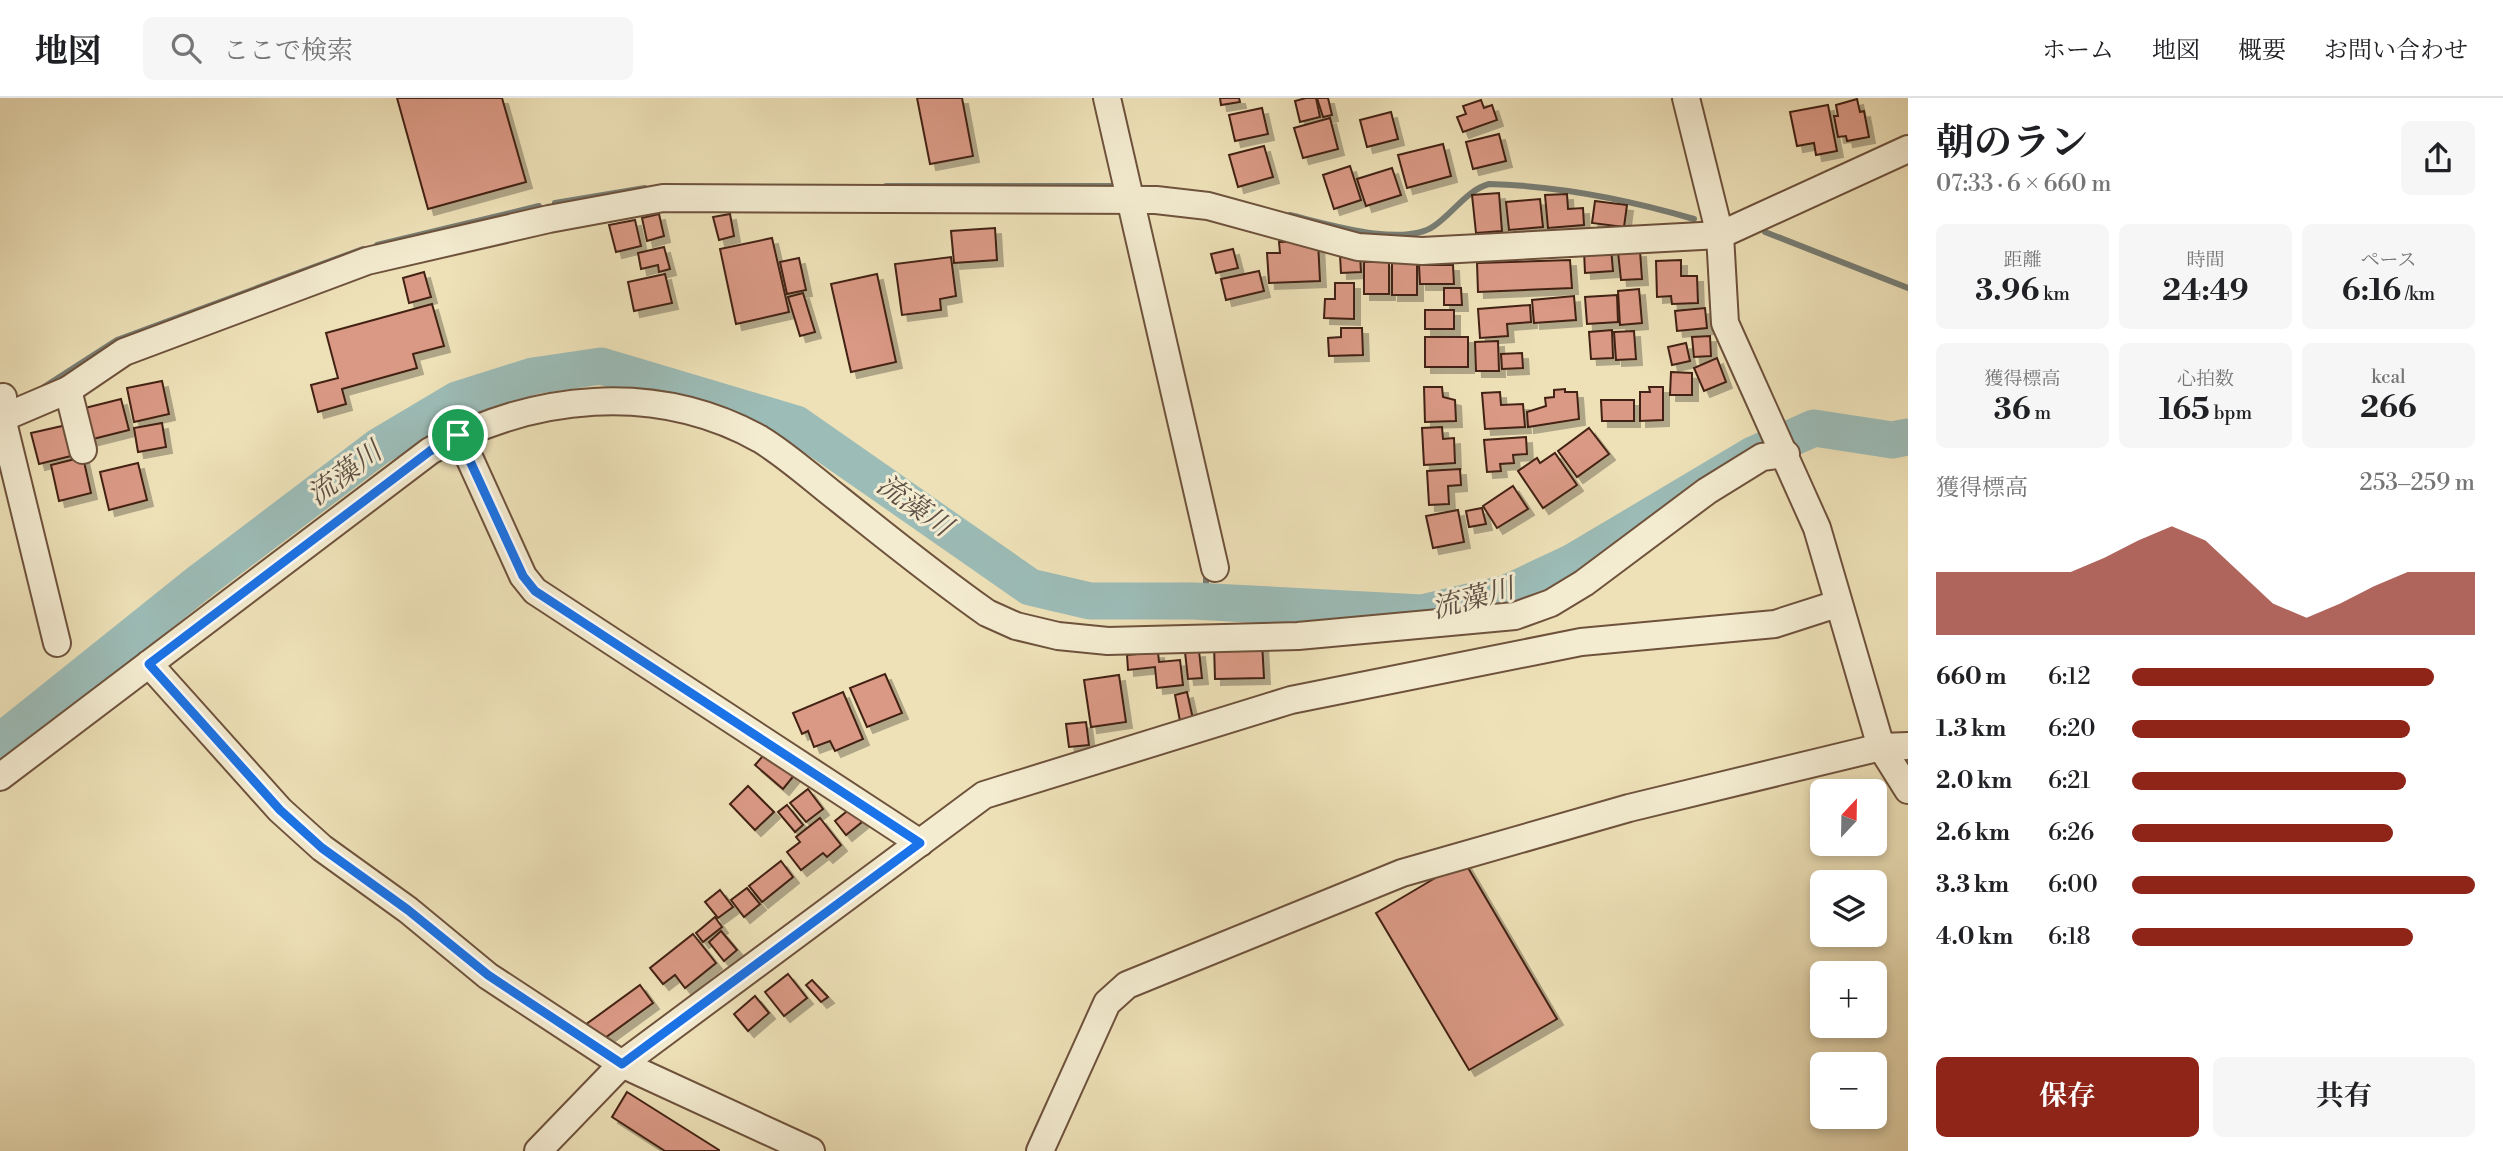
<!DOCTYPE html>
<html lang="ja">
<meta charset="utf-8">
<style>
:root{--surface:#fff;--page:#f6f6f6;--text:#202124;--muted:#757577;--line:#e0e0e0;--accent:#8f2418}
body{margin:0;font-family:"Libre Bodoni","Noto Serif JP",serif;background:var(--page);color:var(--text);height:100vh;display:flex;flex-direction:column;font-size:26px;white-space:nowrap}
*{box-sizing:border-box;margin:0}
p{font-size:23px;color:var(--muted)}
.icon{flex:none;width:38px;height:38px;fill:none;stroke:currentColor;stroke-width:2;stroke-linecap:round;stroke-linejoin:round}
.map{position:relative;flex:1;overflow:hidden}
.side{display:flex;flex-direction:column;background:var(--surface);width:595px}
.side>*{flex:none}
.needle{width:46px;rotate:22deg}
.buttons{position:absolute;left:1810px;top:681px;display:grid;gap:14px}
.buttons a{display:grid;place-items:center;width:77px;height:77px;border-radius:10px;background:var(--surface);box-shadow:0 4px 10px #0003;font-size:35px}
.pin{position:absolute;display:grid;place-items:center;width:60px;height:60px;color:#fff;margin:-30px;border:4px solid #fff;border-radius:50%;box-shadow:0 2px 7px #0007}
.round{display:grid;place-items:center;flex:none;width:74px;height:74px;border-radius:10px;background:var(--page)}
.headline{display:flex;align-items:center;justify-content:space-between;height:119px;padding:0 28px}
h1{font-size:38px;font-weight:700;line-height:52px}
.metrics{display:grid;grid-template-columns:repeat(3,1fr);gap:10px;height:119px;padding:7px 28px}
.metrics div{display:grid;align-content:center;border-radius:10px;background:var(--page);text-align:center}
.metrics b{font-size:30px;font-weight:700}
.metrics small{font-size:19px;font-weight:400}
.metrics p{font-size:19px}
.chart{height:196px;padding:14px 28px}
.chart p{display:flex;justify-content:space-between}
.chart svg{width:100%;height:126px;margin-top:7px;fill:var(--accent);opacity:.7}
.cta{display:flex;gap:14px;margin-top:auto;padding:14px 28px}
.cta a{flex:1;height:80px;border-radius:10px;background:var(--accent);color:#fff;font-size:28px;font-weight:700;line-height:80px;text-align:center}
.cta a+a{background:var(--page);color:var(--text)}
ul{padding:0 28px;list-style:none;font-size:23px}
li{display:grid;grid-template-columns:112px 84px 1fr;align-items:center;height:52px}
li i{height:18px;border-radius:9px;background:var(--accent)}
header{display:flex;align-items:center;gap:42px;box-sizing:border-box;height:98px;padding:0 35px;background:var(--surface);border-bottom:2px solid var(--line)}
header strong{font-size:33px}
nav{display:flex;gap:38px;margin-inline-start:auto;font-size:24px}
.search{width:490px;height:63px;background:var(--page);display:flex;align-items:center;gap:18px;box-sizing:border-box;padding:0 24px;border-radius:10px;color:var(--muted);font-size:26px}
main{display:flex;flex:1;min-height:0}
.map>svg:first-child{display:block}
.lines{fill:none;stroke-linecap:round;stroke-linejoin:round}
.stream{stroke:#787e75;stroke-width:6}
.river{stroke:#9cbcb7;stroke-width:37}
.building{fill:#da9985;stroke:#432212;stroke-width:2;filter:url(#shadow)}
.minor-casing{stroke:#6e523c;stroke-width:30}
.minor{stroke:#f4ecd1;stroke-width:26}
.route-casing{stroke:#fff;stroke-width:14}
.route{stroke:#1a73e8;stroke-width:9}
.labels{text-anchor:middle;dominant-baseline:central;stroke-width:6;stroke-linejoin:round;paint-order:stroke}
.water-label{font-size:28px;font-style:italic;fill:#5e5044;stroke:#f4ecd1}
</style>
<header>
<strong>地図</strong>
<div class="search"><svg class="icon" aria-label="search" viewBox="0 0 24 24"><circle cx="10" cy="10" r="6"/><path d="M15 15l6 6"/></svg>ここで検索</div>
<nav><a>ホーム</a><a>地図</a><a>概要</a><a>お問い合わせ</a></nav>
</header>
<main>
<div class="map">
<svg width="1908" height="1053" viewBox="0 0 1908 1053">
<defs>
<filter id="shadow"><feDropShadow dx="6" dy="6" stdDeviation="0" flood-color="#0004"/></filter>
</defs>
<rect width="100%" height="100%" fill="#eee1b8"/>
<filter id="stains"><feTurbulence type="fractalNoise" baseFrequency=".00286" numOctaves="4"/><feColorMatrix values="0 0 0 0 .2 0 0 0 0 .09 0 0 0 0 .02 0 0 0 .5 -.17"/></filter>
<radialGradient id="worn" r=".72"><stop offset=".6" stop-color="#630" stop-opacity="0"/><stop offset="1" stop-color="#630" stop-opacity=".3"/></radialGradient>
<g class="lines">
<g class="stream">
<polyline points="886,88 1115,88"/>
<polyline points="555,105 645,90"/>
<path d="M1290 117C1324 125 1403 150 1434 128 1453 115 1467 92 1489 86 1561 88 1626 101 1694 121"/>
<polyline points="1765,134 1908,190"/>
<polyline points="377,147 539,108"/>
<polyline points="44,289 117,242 363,151"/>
<polyline points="1193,503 1206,490 1206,479"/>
</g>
<polyline class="river" points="0,644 201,483 378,349 457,302 533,278 601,268 796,326 1030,489 1090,503 1193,503 1422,515 1507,495 1573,464 1753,357 1814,330 1892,342 1908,339"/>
</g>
<g class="building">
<polygon points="397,0 502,0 526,84 428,111"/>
<polygon points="917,0 962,0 973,58 930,66"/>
<polygon points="1220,0 1239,0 1240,4 1221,7"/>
<polygon points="1306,0 1316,0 1320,19 1300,24 1295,3"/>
<polygon points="1317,0 1328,0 1332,17 1323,19"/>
<polygon points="1857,1 1860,14 1864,13 1869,39 1847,43 1846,38 1838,39 1834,18 1838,18 1836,7"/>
<polygon points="1481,2 1484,10 1492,7 1497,22 1463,34 1457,19 1466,16 1463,8"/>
<polygon points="1828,7 1837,53 1816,57 1814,45 1797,48 1790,14"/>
<polygon points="1262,10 1268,36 1235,43 1229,17"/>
<polygon points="1391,14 1398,41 1367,49 1360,22"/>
<polygon points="1330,20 1338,51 1303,60 1294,30"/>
<polygon points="1499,36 1506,63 1473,71 1466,44"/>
<polygon points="1443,46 1451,78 1407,90 1398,57"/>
<polygon points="1264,48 1273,79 1238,89 1229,57"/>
<polygon points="1350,68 1361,102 1334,111 1323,77"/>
<polygon points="1392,70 1401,97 1366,108 1357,81"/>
<polygon points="1499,95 1502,133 1476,135 1472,97"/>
<polygon points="1567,96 1568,111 1583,110 1584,127 1548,130 1545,97"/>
<polygon points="1540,101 1543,129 1509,132 1506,104"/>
<polygon points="1595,103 1627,107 1624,129 1592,125"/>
<polygon points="659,116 664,138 647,143 642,120"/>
<polygon points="730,116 734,138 719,142 713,119"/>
<polygon points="635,122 641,148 616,154 609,127"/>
<polygon points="995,130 997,162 954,165 951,133"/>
<polygon points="772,140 789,214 736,226 720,151"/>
<polygon points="1318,143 1320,183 1269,185 1267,155 1280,155 1279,144"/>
<polygon points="664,149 670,171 659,174 658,167 641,171 638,155"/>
<polygon points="1611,150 1613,173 1585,175 1584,152"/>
<polygon points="1233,151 1238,170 1216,175 1211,156"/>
<polygon points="1640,153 1642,181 1621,182 1618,154"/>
<polygon points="1340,157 1360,157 1361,174 1341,175"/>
<polygon points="951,159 956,198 940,201 941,212 902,217 895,166"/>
<polygon points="799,160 806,192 787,196 780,164"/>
<polygon points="1570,162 1572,190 1478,194 1477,165"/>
<polygon points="1681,162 1681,178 1697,178 1698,205 1672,206 1671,198 1657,199 1656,163"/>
<polygon points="1389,163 1389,196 1364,196 1364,164"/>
<polygon points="1417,164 1417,197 1392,197 1392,165"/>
<polygon points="1419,167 1453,167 1454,186 1420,186"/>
<polygon points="1259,173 1264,193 1226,202 1221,181"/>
<polygon points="424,174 431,199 409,205 403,180"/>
<polygon points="665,176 672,205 634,213 628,184"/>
<polygon points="877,176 896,264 851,274 831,186"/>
<polygon points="1335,185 1354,185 1354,221 1324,220 1325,201 1335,201"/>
<polygon points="1444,190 1461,190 1462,207 1444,207"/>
<polygon points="1639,191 1642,225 1620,227 1618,193"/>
<polygon points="803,195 815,234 800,238 788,199"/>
<polygon points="1617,197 1618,224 1587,226 1585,199"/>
<polygon points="1574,198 1576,222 1534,225 1532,202"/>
<polygon points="432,206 444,248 413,256 417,270 342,291 346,306 318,314 311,287 338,280 326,235"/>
<polygon points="1530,207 1531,224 1507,226 1508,238 1480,240 1478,211"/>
<polygon points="1705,210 1707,230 1677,233 1675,213"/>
<rect x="1425" y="212" width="29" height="19"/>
<polygon points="1341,230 1362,230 1363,257 1329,258 1328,240 1341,239"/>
<polygon points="1612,232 1613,260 1591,261 1589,234"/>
<polygon points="1634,233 1636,261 1616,262 1614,234"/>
<polygon points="1710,238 1711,258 1694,259 1692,239"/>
<rect x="1425" y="239" width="43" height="30"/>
<polygon points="1498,243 1499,273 1476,273 1475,244"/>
<polygon points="1686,245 1690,263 1672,267 1668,249"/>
<polygon points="1522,255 1523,270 1502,271 1501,256"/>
<polygon points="1717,260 1726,284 1704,293 1694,270"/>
<polygon points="1671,274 1692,275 1692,297 1670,297"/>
<polygon points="162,283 169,316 134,324 127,290"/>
<polygon points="1424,289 1442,289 1443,299 1455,302 1456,323 1425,324"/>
<polygon points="1649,289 1663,289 1663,322 1640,323 1640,294 1650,294"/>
<polygon points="1565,291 1565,294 1577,294 1579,321 1528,329 1527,314 1546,308 1545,300 1554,299 1554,292"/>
<polygon points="1500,294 1501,307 1523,306 1525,329 1485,331 1482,295"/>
<polygon points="121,301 129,332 89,342 81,311"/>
<polygon points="1601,302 1634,302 1634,323 1602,323"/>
<polygon points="162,325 166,349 138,354 134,330"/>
<polygon points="71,326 79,356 39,366 31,335"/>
<polygon points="1442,329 1443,341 1454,340 1455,365 1424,367 1422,330"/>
<polygon points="1589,330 1609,356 1577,379 1558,353"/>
<polygon points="1526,339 1527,356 1513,357 1514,365 1500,366 1501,373 1487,374 1484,342"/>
<polygon points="1555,355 1577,387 1543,410 1518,373 1537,360 1540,365"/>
<polygon points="83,359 91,395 59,403 51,367"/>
<polygon points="138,365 147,402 109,412 100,374"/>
<polygon points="1460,371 1461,387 1448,388 1449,406 1429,407 1427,373"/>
<polygon points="1513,388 1528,411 1497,430 1483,408"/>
<polygon points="1482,410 1486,426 1469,429 1466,413"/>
<polygon points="1458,412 1464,444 1433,450 1426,418"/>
<polygon points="1262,544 1264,580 1215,581 1214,546"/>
<polygon points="1199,553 1202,580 1188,581 1185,554"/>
<polygon points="1158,554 1159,564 1180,562 1183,587 1157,590 1155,569 1128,572 1127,557"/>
<polygon points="885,576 902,615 867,629 850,590"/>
<polygon points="1119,577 1126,624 1091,629 1084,582"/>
<polygon points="843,594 863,641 835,653 830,643 814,649 808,633 802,636 793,615"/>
<polygon points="1187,594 1193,621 1180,623 1175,597"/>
<polygon points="1086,624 1089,647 1069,649 1066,626"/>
<polygon points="769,651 796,675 783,691 755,667"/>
<polygon points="748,688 774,714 755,732 730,706"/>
<polygon points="808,691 823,711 806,724 790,705"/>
<polygon points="787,707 803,727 795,734 778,714"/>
<polygon points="851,710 862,724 846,737 835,723"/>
<polygon points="820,720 841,747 827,759 823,755 801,772 787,754 800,744 796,739"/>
<polygon points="781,763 793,779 762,804 749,788"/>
<polygon points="1464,763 1557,921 1469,972 1376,815"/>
<polygon points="747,790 760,806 744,819 731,802"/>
<polygon points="720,792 733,809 718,820 705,804"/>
<polygon points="715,819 722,829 703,844 696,835"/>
<polygon points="721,833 737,852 724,863 709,844"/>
<polygon points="693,836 716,865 685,890 675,877 663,886 650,870"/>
<polygon points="788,876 807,900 784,918 765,894"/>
<polygon points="812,882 828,899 821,904 806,887"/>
<polygon points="640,887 653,905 598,945 585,927"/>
<polygon points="755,898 769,915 748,933 734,916"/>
<polygon points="627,994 719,1052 719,1053 665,1053 612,1019"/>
</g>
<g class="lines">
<g class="minor-casing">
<g id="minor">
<polyline points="1107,0 1215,470"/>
<polyline points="1686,0 1720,137 1725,225 1817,430 1881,649 1908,692"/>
<polyline points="68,292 83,352"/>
<polyline points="3,299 2,320 57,545"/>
<polyline points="0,321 68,292 124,254 367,163 549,121 663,100 1156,102 1208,108 1358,149 1422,153 1720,137 1908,51"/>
<polyline points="459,337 523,478 535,493 920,745"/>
<polyline points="149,566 280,712 322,750 408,812 488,878 622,966 811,1053"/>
<path d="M0 679 430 353C532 296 655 283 760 341 788 358 814 382 840 402 889 441 937 480 987 515L1016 528 1058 538 1108 543 1298 538 1515 518 1551 505 1584 485 1707 393 1762 359 1786 356"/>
<polyline points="538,1053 622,966 984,697 1291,602 1581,544 1775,526 1837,506"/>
<polyline points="1040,1053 1107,905 1127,887 1402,775 1629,710 1881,649 1908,648"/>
</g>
</g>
<use href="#minor" class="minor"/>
</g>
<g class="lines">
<g class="route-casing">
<polygon id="route" points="458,337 523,478 535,493 920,745 622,966 488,877 408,812 322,750 280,712 149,566 430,353"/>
</g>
<use href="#route" class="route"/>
</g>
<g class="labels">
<g class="water-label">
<text transform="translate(345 376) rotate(-37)">流藻川</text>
<text transform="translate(914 408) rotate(35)">流藻川</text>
<text transform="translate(1473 501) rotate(-15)">流藻川</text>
</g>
</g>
<rect width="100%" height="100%" filter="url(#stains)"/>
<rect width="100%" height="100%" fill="url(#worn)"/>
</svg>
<div class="buttons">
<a><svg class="needle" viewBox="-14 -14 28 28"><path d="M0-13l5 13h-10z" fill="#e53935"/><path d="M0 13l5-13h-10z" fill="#757577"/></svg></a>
<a><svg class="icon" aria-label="layers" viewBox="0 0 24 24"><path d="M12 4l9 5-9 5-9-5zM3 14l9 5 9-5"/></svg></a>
<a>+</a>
<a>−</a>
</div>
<div class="pin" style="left:458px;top:337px;background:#1e9e55"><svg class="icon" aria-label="arrive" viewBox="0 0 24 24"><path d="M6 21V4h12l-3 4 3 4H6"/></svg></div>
</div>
<section class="side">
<div class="headline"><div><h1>朝のラン</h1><p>07:33 · 6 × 660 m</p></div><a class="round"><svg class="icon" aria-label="share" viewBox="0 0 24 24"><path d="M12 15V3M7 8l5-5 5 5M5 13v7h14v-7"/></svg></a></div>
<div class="metrics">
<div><p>距離</p><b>3.96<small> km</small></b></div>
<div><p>時間</p><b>24:49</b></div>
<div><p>ペース</p><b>6:16<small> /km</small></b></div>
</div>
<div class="metrics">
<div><p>獲得標高</p><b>36<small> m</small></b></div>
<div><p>心拍数</p><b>165<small> bpm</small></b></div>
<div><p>kcal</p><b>266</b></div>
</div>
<div class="chart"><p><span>獲得標高</span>253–259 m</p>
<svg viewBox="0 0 160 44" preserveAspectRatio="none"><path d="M0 44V22L10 22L20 22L30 22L40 22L50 17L60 11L70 6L80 11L90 22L100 33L110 38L120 33L130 27L140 22L150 22L160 22V44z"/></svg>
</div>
<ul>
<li><b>660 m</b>6:12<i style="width:88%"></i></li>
<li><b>1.3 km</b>6:20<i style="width:81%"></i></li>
<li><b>2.0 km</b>6:21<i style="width:80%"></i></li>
<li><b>2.6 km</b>6:26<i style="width:76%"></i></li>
<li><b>3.3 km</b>6:00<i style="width:100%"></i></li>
<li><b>4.0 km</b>6:18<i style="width:82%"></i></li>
</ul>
<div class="cta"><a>保存</a><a>共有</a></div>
</section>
</main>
